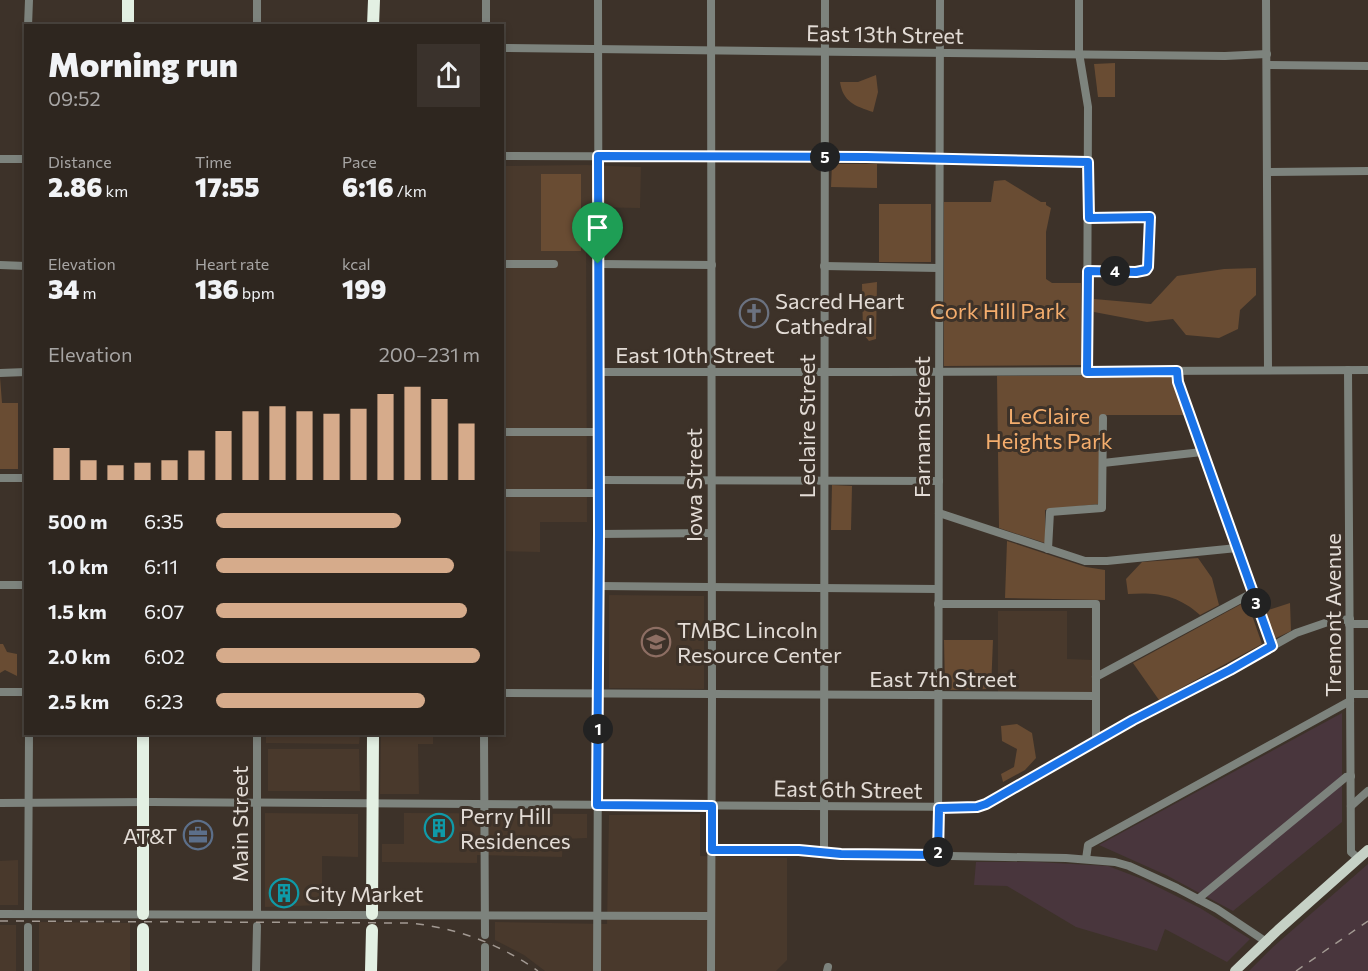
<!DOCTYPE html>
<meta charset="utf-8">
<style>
:root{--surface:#2e261f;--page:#3a322c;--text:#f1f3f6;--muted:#a7a5a4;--line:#49433d;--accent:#d6ab8b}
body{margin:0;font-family:Commissioner,sans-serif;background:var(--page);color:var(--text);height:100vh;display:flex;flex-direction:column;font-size:22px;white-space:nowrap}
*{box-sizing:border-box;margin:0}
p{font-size:20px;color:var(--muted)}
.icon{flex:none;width:33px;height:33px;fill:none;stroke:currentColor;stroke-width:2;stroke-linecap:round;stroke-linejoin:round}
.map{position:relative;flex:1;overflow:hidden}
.side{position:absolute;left:24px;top:24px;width:480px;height:711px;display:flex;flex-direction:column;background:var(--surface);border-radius:0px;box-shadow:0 3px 9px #0003,0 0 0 2px var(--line)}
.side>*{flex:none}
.pin{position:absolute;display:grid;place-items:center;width:51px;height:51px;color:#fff;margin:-62px -26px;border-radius:50% 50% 50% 0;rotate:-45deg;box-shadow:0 0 6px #0007}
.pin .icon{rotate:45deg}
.km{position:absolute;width:30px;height:30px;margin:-15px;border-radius:50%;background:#222;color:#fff;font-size:16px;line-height:30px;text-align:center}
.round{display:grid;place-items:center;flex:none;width:63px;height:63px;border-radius:0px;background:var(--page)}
.overview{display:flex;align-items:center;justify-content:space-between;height:102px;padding:0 24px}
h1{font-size:33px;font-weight:800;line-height:45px}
.figures{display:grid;grid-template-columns:repeat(3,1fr);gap:9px;height:102px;padding:6px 24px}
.figures div{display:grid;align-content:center}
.figures b{font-size:26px;font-weight:800}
.figures small{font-size:16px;font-weight:400}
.figures p{font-size:16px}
.chart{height:168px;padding:12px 24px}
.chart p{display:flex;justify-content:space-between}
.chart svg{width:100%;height:108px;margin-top:6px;stroke:var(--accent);stroke-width:6}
ul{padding:0 24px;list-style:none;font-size:20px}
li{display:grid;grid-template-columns:96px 72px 1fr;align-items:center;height:45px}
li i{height:15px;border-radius:8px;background:var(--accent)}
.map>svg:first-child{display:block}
.built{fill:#49392c}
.industrial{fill:#49363d}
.green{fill:#694c33}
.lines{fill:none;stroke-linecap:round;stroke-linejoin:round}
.minor{stroke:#7d837d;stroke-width:8}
.major{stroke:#c6d1c6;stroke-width:10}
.highway{stroke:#e3f0e3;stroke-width:12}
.rail{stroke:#a29992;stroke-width:1.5;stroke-dasharray:8 8;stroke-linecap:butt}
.route-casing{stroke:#fff;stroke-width:12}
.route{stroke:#1a73e8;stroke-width:8}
.labels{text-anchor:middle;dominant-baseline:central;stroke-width:6;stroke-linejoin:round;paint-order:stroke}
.street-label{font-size:22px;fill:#e3dcd6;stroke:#3d3229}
.poi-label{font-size:22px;fill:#e3dcd6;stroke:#3d3229;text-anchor:start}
.park-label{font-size:22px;fill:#f4ad6d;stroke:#3d3229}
</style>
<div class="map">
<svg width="1368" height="971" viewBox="0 0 1368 971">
<rect width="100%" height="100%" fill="#3d3229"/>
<g class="built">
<polygon points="586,165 641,167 640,208 586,207 587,522 540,522 540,552 503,551 503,166"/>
<polygon points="609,595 704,596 704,689 609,688"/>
<polygon points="998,611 1067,611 1067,659 1092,660 1092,693 998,692"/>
<polygon points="266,734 360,734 359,744 266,743"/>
<polygon points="381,734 433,734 433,744 418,744 419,794 380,794"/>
<polygon points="268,749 359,749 360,791 268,791"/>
<polygon points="265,813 358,814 358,857 322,856 322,905 265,907"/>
<polygon points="404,813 587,814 587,838 563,839 562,857 477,855 477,863 382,862 382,844 404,844"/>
<polygon points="700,814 700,856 787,858 787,960 776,971 545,971 524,955 495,940 495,922 607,924 609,815"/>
<polygon points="18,860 18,905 0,905 0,861"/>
<polygon points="39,922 130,923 130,971 39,971"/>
<rect x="0" y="925" width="16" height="46"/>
</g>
<g class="industrial">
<polygon points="1342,713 1342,822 1233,911 1166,875 1099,845"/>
<polygon points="976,862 1037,862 1108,866 1142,879 1200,908 1250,939 1227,962 1165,929 1157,951 1076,927 1007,886 974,885"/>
<polygon points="1368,864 1368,971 1249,971 1273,947"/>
</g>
<g class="green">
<polygon points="1115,63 1115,97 1098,97 1094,64"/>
<path d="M876 75 878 92 873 112C855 106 843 102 840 82H858Z"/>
<polygon points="832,164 877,164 877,188 831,187"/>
<rect x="541" y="174" width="40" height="77"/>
<polygon points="1005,180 1041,202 1046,202 1046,205 1051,208 1046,232 1046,279 1052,283 1081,283 1081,365 944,366 944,202 991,202 994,181"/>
<rect x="879" y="204" width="52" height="58"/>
<polygon points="1256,268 1256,295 1240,310 1238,329 1219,338 1186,335 1173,319 1147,322 1094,312 1094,299 1151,304 1177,276 1224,269"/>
<polygon points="877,282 876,339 869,341 863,334 862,284"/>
<polygon points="1170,375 1184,415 1101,415 1098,504 1045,510 1045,543 999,528 997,376"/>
<polygon points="0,377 2,403 18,403 18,469 0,469"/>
<polygon points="832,485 852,486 851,530 831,530"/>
<polygon points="1007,541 1086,567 1105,570 1105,600 1005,598"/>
<path d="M1198 558 1212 578 1219 605 1200 615C1178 595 1157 592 1128 594L1126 579 1142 562Z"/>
<polygon points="1247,601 1262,644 1159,700 1133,663"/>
<polygon points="1290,603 1291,631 1274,639 1265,611"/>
<polygon points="944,640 993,640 991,689 945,690"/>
<polygon points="0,644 3,644 7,652 17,654 17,676 5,670 0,673"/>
<polygon points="1017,724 1032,733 1036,758 1025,770 1003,782 1001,774 1014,767 1017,749 1002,741 1001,726"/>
</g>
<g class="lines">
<g class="minor">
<polyline points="486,0 486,26"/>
<polyline points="1079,0 1079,53 1088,107 1087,372"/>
<polyline points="1266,0 1268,370"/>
<polyline points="28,26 29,0"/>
<polyline points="257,26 257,0"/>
<polyline points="502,48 1225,56 1267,54"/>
<polyline points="1267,65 1368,66"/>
<polyline points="502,156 866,157 1088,162"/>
<polyline points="0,159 26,159"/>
<polyline points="1267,172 1368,171"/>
<polyline points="502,264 554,264"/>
<polyline points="598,264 712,265"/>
<polyline points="0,265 26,266"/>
<polyline points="824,266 938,268"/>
<polyline points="1088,271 1136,272 1146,270 1148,267 1150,217 1089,218"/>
<polyline points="1348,370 1351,852 1358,858"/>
<polyline points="1177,371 1178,382 1272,646"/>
<polyline points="598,372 882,372 1368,370"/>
<polyline points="0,373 26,372"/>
<polyline points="502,432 599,432"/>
<polyline points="1103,463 1202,452"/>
<polyline points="0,478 26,478"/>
<polyline points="599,480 939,481"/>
<polyline points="502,493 599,493"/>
<polyline points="939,513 1085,561 1107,561 1237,548"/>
<polyline points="599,534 711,533"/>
<polyline points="1048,549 1050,512 1102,508 1103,418"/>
<polyline points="0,585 26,585"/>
<polyline points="599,586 938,589"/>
<polyline points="938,604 1096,604 1096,742"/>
<polyline points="1349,624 1368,624"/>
<polyline points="1096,677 1252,593"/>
<polyline points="0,692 26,692"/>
<polyline points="502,693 1096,696"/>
<polyline points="1350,694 1368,694"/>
<polyline points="257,734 257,914"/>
<polyline points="484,734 485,935"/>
<polyline points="0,803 152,802 977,807 998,798 1133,720 1230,670 1296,633 1328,622 1350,619"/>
<polyline points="1351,806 1368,791"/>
<polyline points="712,850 799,850 841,854 1066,858 1115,862 1129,866 1177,888 1217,909 1265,941"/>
<polyline points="824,852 825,0"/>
<polyline points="938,855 940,0"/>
<polyline points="1086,859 1088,845 1350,701"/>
<polyline points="1198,899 1346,777 1351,776"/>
<polyline points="0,914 711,916"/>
<polyline points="28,914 29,734"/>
<polyline points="485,947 485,971"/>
<polyline points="28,971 28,927"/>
<polyline points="256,971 257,926"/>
<polyline points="597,971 599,534 598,0"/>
<polyline points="711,971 712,695 711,0"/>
<polyline points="827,971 828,967"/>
</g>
<polyline class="major" points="1235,971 1278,930 1368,850"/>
<g class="highway">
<polyline points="128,0 128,26"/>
<polyline points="373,26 374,0"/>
<polyline points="143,734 143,914"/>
<polyline points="372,914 373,734"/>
<polyline points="143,971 143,929"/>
<polyline points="371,971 372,930"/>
</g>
<g class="rail">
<path d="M0 921 408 923C455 927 500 944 538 971"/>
<polyline points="1296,971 1368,921"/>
</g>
</g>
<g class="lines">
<g class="route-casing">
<polygon id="route" points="598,156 866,157 1088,162 1089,218 1150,217 1148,267 1146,270 1136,272 1088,271 1087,372 1177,371 1178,382 1272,646 1230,670 1133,720 986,804 977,807 939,808 938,855 841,854 799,850 712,850 712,806 597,805 599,534"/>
</g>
<use href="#route" class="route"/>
</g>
<defs>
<g id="church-ring" transform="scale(1.5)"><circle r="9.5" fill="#3d3229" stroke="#6b7280" stroke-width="1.5"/><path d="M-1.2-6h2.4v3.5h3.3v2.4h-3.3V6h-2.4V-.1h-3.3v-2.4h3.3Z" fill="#6b7280"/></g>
<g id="school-ring" transform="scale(1.5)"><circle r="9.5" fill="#3d3229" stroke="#8d6e63" stroke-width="1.5"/><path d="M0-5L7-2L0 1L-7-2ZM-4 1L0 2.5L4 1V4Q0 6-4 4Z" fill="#8d6e63"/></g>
<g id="building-ring" transform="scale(1.5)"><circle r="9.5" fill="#3d3229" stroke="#0f9aa8" stroke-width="1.5"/><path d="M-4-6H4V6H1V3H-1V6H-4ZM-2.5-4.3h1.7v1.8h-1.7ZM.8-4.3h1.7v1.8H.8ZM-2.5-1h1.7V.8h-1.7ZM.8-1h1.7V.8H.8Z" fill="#0f9aa8"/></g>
<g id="office-ring" transform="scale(1.5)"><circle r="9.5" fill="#3d3229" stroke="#5c6f8a" stroke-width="1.5"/><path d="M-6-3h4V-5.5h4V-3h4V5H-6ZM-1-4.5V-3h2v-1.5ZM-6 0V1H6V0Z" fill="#5c6f8a"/></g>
</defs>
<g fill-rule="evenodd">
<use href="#church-ring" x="754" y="313"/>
<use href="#school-ring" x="656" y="642"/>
<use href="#building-ring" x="439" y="828"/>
<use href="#office-ring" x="198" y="835"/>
<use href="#building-ring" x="284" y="893"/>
</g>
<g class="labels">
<g class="street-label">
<text transform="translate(885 34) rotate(1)">East 13th Street</text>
<text x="695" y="354">East 10th Street</text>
<text transform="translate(806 426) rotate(-90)">Leclaire Street</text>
<text transform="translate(921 427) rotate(-90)">Farnam Street</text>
<text transform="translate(693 485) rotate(-90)">Iowa Street</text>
<text transform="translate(1332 615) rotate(-90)">Tremont Avenue</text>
<text x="943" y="678">East 7th Street</text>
<text transform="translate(848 789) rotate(1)">East 6th Street</text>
<text transform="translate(239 824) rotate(-90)">Main Street</text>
</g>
<g class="poi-label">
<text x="775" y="300">Sacred Heart<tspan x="775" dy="25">Cathedral</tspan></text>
<text x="677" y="629">TMBC Lincoln<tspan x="677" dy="25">Resource Center</tspan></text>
<text x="460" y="815">Perry Hill<tspan x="460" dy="25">Residences</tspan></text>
<text x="177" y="835" text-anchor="end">AT&amp;T</text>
<text x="305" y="893">City Market</text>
</g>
<g class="park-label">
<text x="998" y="310">Cork Hill Park</text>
<text x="1049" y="415">LeClaire<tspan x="1049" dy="25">Heights Park</tspan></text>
</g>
</g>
</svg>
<div class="pin" style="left:598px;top:264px;background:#1e9e55"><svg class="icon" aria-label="arrive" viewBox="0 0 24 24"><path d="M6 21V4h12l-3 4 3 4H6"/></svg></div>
<b class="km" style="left:598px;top:729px">1</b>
<b class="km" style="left:938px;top:852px">2</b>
<b class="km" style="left:1256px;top:603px">3</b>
<b class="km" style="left:1115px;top:271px">4</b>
<b class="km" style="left:825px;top:157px">5</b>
<section class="side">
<div class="overview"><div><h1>Morning run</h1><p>09:52</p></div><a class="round"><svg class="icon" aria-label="share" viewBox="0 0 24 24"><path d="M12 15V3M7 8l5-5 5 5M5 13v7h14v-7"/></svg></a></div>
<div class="figures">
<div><p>Distance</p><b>2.86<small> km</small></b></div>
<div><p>Time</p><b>17:55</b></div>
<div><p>Pace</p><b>6:16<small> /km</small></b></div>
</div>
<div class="figures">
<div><p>Elevation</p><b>34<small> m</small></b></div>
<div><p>Heart rate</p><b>136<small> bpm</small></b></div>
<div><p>kcal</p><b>199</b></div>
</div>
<div class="chart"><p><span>Elevation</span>200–231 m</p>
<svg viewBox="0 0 160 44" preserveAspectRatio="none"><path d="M5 44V31M15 44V36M25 44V38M35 44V37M45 44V36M55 44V32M65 44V24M75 44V16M85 44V14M95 44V16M105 44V17M115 44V15M125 44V9M135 44V6M145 44V11M155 44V21"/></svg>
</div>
<ul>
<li><b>500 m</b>6:35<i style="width:70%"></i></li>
<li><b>1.0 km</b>6:11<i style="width:90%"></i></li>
<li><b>1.5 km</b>6:07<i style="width:95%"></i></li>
<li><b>2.0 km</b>6:02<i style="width:100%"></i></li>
<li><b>2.5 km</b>6:23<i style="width:79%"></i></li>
</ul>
</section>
</div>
